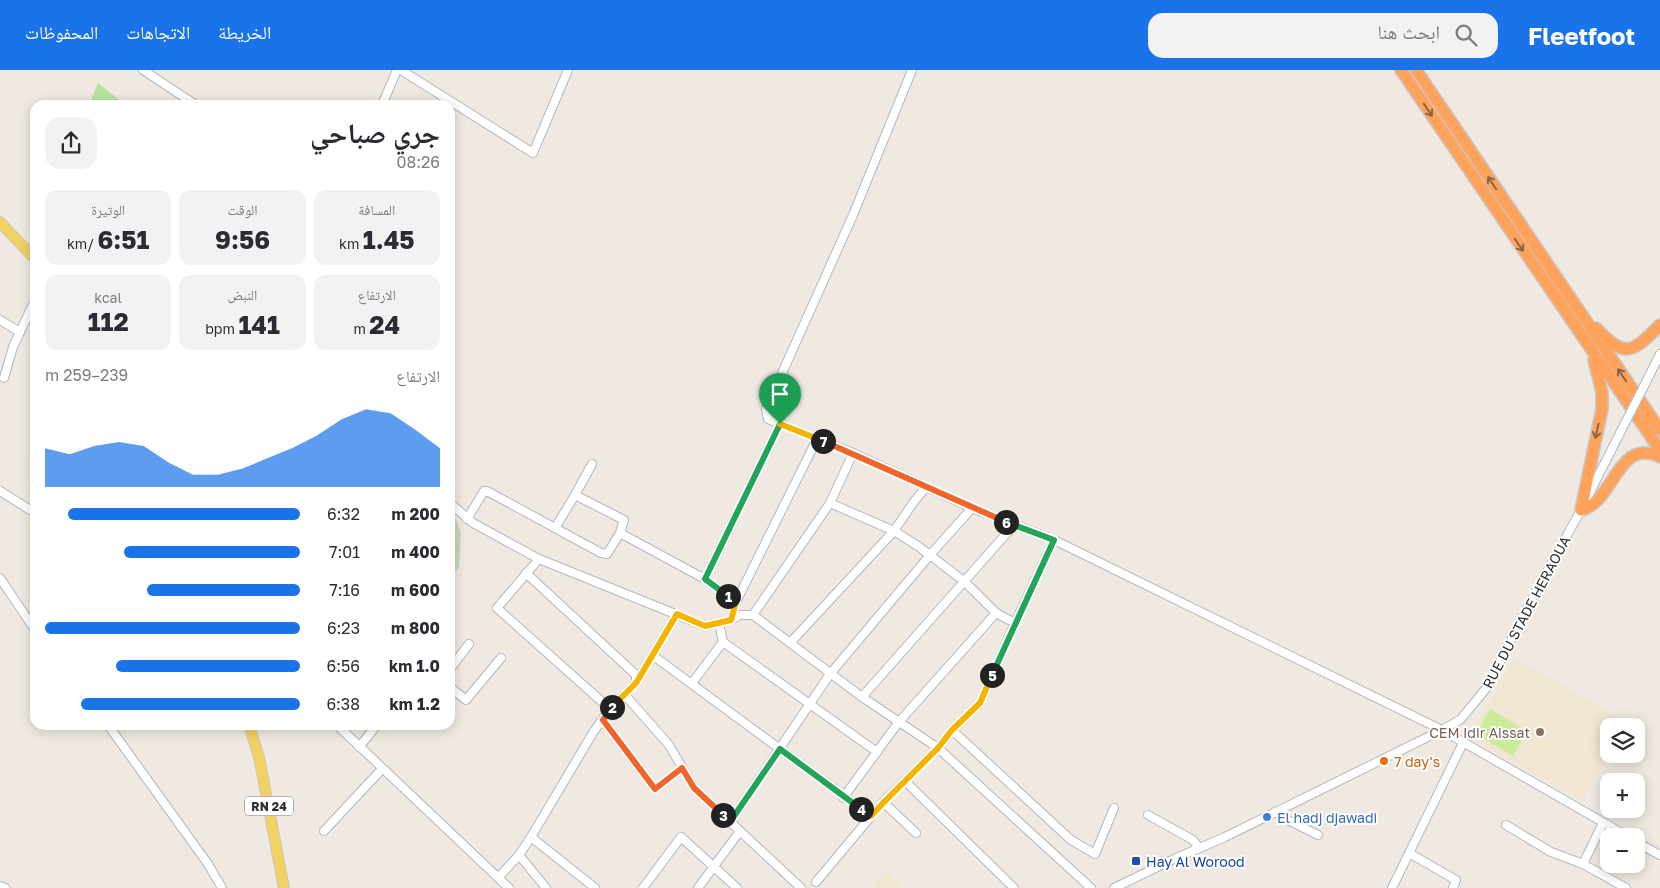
<!DOCTYPE html>
<html lang="ar">
<meta charset="utf-8">
<style>
:root{--surface:#fff;--page:#f2f2f3;--text:#2b2b33;--muted:#7c7c81;--accent:#1a73e8}
body{margin:0;font-family:"Golos Text","Noto Naskh Arabic",sans-serif;background:var(--page);color:var(--text);direction:rtl;height:100vh;display:flex;flex-direction:column;font-size:19px;white-space:nowrap}
*{box-sizing:border-box;margin:0}
p{font-size:16px;color:var(--muted)}
.icon{flex:none;width:28px;height:28px;fill:none;stroke:currentColor;stroke-width:2;stroke-linecap:round;stroke-linejoin:round}
.map{position:relative;flex:1;overflow:hidden;direction:ltr}
.sheet{position:absolute;left:30px;top:30px;width:425px;height:630px;display:flex;flex-direction:column;background:var(--surface);border-radius:15px;box-shadow:0 2px 12px #0003;direction:rtl}
.sheet>*{flex:none}
.controls{position:absolute;left:1600px;top:648px;display:grid;gap:10px}
.controls a{display:grid;place-items:center;width:45px;height:45px;border-radius:10px;background:var(--surface);box-shadow:0 2px 12px #0003;font-size:25px}
.pin{position:absolute;display:grid;place-items:center;width:42px;height:42px;color:#fff;margin:-51px -21px;border-radius:50% 50% 50% 0;rotate:-45deg;box-shadow:0 0 5px #0007}
.pin .icon{rotate:45deg}
.km{position:absolute;width:25px;height:25px;margin:-12px;border-radius:50%;background:#222;color:#fff;font-size:14px;line-height:25px;text-align:center}
.round{display:grid;place-items:center;flex:none;width:52px;height:52px;border-radius:15px;background:var(--page)}
.head{display:flex;align-items:center;justify-content:space-between;height:85px;padding:0 15px}
h1{font-size:28px;font-weight:700;line-height:38px}
.figures{display:grid;grid-template-columns:repeat(3,1fr);gap:8px;height:85px;padding:5px 15px}
.figures div{display:grid;align-content:center;border-radius:12px;background:var(--page);text-align:center}
.figures b{font-size:25px;font-weight:700}
.figures small{font-size:14px;font-weight:400}
.figures p{font-size:14px}
.chart{height:140px;padding:10px 15px}
.chart p{display:flex;justify-content:space-between}
.chart svg{width:100%;height:90px;margin-top:5px;fill:var(--accent);opacity:.7}
ul{padding:0 15px;list-style:none;font-size:16px}
li{display:grid;grid-template-columns:80px 60px 1fr;align-items:center;height:38px}
li i{height:12px;border-radius:6px;background:var(--accent)}
header{display:flex;align-items:center;gap:30px;box-sizing:border-box;height:70px;padding:0 25px;background:var(--accent);color:#fff}
header strong{font-size:24px}
nav{display:flex;gap:28px;margin-inline-start:auto;font-size:18px}
.search{width:350px;height:45px;background:var(--page);display:flex;align-items:center;gap:12px;box-sizing:border-box;padding:0 18px;border-radius:15px;color:var(--muted);font-size:19px}
.map>svg:first-child{display:block}
.education{fill:#f0e6d1}
.green{fill:#b6e59e}
.cemetery{fill:#c8d9b8}
.pitch{fill:#c9ec9a}
.lines{fill:none;stroke-linecap:round;stroke-linejoin:round}
.minor-casing{stroke:#b4b7c1;stroke-width:10}
.major-casing{stroke:#c9c9c9;stroke-width:12}
.highway-casing{stroke:#c9c9c9;stroke-width:14}
.minor{stroke:#fff;stroke-width:8}
.major{stroke:#f2d163;stroke-width:10}
.highway{stroke:#ffa35c;stroke-width:11}
.minor-bridge-casing{stroke:#b4b7c1;stroke-width:10;stroke-linecap:butt}
.minor-bridge{stroke:#fff;stroke-width:8}
.oneway{stroke:#8c6343}
.split-1-casing{stroke:#fff;stroke-width:10}
.split-2-casing{stroke:#fff;stroke-width:10}
.split-3-casing{stroke:#fff;stroke-width:10}
.split-4-casing{stroke:#fff;stroke-width:10}
.split-5-casing{stroke:#fff;stroke-width:10}
.split-6-casing{stroke:#fff;stroke-width:10}
.split-7-casing{stroke:#fff;stroke-width:10}
.split-8-casing{stroke:#fff;stroke-width:10}
.split-1{stroke:#22a559;stroke-width:6}
.split-2{stroke:#f5b400;stroke-width:6}
.split-3{stroke:#f0652b;stroke-width:6}
.split-4{stroke:#22a559;stroke-width:6}
.split-5{stroke:#f5b400;stroke-width:6}
.split-6{stroke:#22a559;stroke-width:6}
.split-7{stroke:#f0652b;stroke-width:6}
.split-8{stroke:#f5b400;stroke-width:6}
.education-dot{fill:#8d6e63;stroke:#fff;stroke-width:2}
.food-dot{fill:#e8710a;stroke:#fff;stroke-width:2}
.shop-dot{fill:#3f7fe0;stroke:#fff;stroke-width:2}
.transit-dot{fill:#1a4fb4;stroke:#fff;stroke-width:2}
.labels{text-anchor:middle;dominant-baseline:central;stroke-width:4;stroke-linejoin:round;paint-order:stroke}
.shield{fill:#fff;stroke:#6d6d6d;stroke-width:1}
.shield-label{font-size:12px;font-weight:bold;fill:#2e2e2e}
.street-label{font-size:14px;fill:#2e2e2e;stroke:#fff}
.education-label{font-size:14px;fill:#785e54;stroke:#fff;text-anchor:end}
.food-label{font-size:14px;fill:#c56008;stroke:#fff;text-anchor:start}
.shop-label{font-size:14px;fill:#366cbe;stroke:#fff;text-anchor:start}
.transit-label{font-size:14px;fill:#164399;stroke:#fff;text-anchor:start}
</style>
<header>
<strong>Fleetfoot</strong>
<div class="search"><svg class="icon" aria-label="search" viewBox="0 0 24 24"><circle cx="10" cy="10" r="6"/><path d="M15 15l6 6"/></svg>ابحث هنا</div>
<nav><a>الخريطة</a><a>الاتجاهات</a><a>المحفوظات</a></nav>
</header>
<div class="map">
<svg width="1660" height="818" viewBox="0 0 1660 818">
<rect width="100%" height="100%" fill="#efe9e1"/>
<g class="education">
<polygon points="1515,588 1627,652 1624,656 1609,656 1609,684 1582,731 1469,667"/>
<polygon points="886,800 902,818 873,818"/>
</g>
<polygon class="green" points="98,13 126,35 89,35"/>
<polygon class="cemetery" points="450,436 461,462 459,497 450,508"/>
<polygon class="pitch" points="1490,639 1527,661 1513,686 1476,664"/>
<g class="lines">
<g class="minor-casing">
<g id="minor">
<polyline points="143,0 196,35"/>
<polyline points="401,0 533,83 568,0"/>
<polyline points="912,0 853,145 766,339 768,349 853,383 972,438 1054,470 1442,660 1627,766"/>
<polyline points="382,35 397,0"/>
<polyline points="0,250 20,262"/>
<polyline points="4,308 13,277 35,230"/>
<polyline points="1643,318 1660,284"/>
<polyline points="0,421 35,443"/>
<polyline points="575,425 592,394"/>
<polyline points="450,433 473,453 539,489 705,556 731,550 740,545 753,545 862,627 938,678 1091,818"/>
<polyline points="830,433 894,461 918,476 965,512 996,543 1015,553"/>
<polyline points="467,449 484,421 487,421 601,483 607,484 620,463 705,509 736,532"/>
<polyline points="555,458 575,425 624,450 620,463"/>
<polyline points="539,489 497,538 610,639"/>
<polyline points="0,508 35,560"/>
<polyline points="705,509 780,354"/>
<polyline points="753,545 830,433 853,383"/>
<polyline points="731,550 736,532 817,369"/>
<polyline points="719,553 723,572 877,682"/>
<polyline points="790,573 894,461 913,433 926,417"/>
<polyline points="655,587 871,746"/>
<polyline points="450,599 469,574"/>
<polyline points="637,611 677,544"/>
<polyline points="692,613 723,572"/>
<polyline points="450,617 466,630 501,588"/>
<polyline points="625,625 669,675 694,718 801,818"/>
<polyline points="862,627 1014,455"/>
<polyline points="603,650 655,719 682,698"/>
<polyline points="108,655 208,794 222,818"/>
<polyline points="337,655 509,818"/>
<polyline points="952,660 1071,770 1095,784 1114,738"/>
<polyline points="359,677 377,655"/>
<polyline points="905,711 1014,818"/>
<polyline points="843,728 898,653 996,543"/>
<polyline points="1275,742 1288,750 1318,765"/>
<polyline points="1148,745 1193,770 1199,778"/>
<polyline points="730,752 830,604 930,485 972,438"/>
<polyline points="1603,753 1583,794 1626,818"/>
<polyline points="1506,755 1551,782 1583,794"/>
<polyline points="324,761 382,699"/>
<polyline points="916,763 883,732 938,678 952,660 980,633 1015,553 1054,470"/>
<polyline points="531,767 595,818"/>
<polyline points="1636,772 1660,785"/>
<polyline points="1409,783 1456,810 1453,818"/>
<polyline points="519,785 546,818"/>
<polyline points="499,807 519,785 531,767 594,661 610,639 636,613 636,605 526,503"/>
<polyline points="816,812 883,732"/>
<polyline points="0,816 5,818"/>
<polyline points="643,818 681,767 737,818"/>
<polyline points="698,818 740,761"/>
<polyline points="1114,818 1174,789 1225,767 1442,660 1461,649 1488,616 1528,536 1581,440 1624,355"/>
<polyline points="1392,818 1463,673"/>
</g>
</g>
<g class="major-casing">
<g id="major">
<polyline points="0,152 35,189"/>
<polyline points="249,655 259,687 284,818"/>
</g>
</g>
<g class="highway-casing">
<g id="highway">
<polyline points="1401,0 1660,380"/>
<polyline points="1416,0 1660,360"/>
<path d="M1596 258C1625 290 1633 282 1660 255"/>
<path d="M1594 290 1602 322V339L1581 440C1615 432 1617 366 1660 387"/>
</g>
</g>
<use href="#minor" class="minor"/>
<use href="#major" class="major"/>
<use href="#highway" class="highway"/>
<g class="minor-bridge-casing">
<polyline id="minor-bridge" points="1624,355 1643,318"/>
</g>
<use href="#minor-bridge" class="minor-bridge"/>
</g>
<defs><path id="oneway-shaft" d="M-6 0H5M1.5-3L5.5 0L1.5 3" fill="none" stroke-width="1.6" stroke-linecap="round" stroke-linejoin="round" transform="scale(1.25)"/></defs>
<g class="oneway">
<use href="#oneway-shaft" transform="translate(1428 40) rotate(56)"/>
<use href="#oneway-shaft" transform="translate(1492 113) rotate(-124)"/>
<use href="#oneway-shaft" transform="translate(1519 175) rotate(56)"/>
<use href="#oneway-shaft" transform="translate(1622 305) rotate(-124)"/>
<use href="#oneway-shaft" transform="translate(1597 361) rotate(102)"/>
</g>
<g class="lines">
<g class="split-1-casing">
<polyline id="split-1" points="728,526 705,509 780,354"/>
</g>
<g class="split-2-casing">
<polyline id="split-2" points="612,637 636,613 677,544 705,556 731,550 736,532 728,526"/>
</g>
<g class="split-3-casing">
<polyline id="split-3" points="612,637 603,650 655,719 682,698 694,718 723,745"/>
</g>
<g class="split-4-casing">
<polyline id="split-4" points="723,745 730,752 780,679 861,739"/>
</g>
<g class="split-5-casing">
<polyline id="split-5" points="861,739 871,746 884,732 938,678 952,660 980,633 992,605"/>
</g>
<g class="split-6-casing">
<polyline id="split-6" points="992,605 1054,470 1006,452"/>
</g>
<g class="split-7-casing">
<polyline id="split-7" points="823,371 1006,452"/>
</g>
<g class="split-8-casing">
<polyline id="split-8" points="780,354 823,371"/>
</g>
<use href="#split-1" class="split-1"/>
<use href="#split-2" class="split-2"/>
<use href="#split-3" class="split-3"/>
<use href="#split-4" class="split-4"/>
<use href="#split-5" class="split-5"/>
<use href="#split-6" class="split-6"/>
<use href="#split-7" class="split-7"/>
<use href="#split-8" class="split-8"/>
</g>
<circle class="education-dot" cx="1540" cy="662" r="5"/>
<circle class="food-dot" cx="1384" cy="691" r="5"/>
<circle class="shop-dot" cx="1267" cy="747" r="5"/>
<rect class="transit-dot" x="1131" y="786" width="10" height="10" rx="2.5"/>
<g class="labels">
<rect class="shield" x="245" y="726.5" width="48" height="19" rx="4"/>
<g class="shield-label">
<text x="269" y="736">RN 24</text>
</g>
<g class="street-label">
<text transform="translate(1526 542) rotate(-62)">RUE DU STADE HERAOUA</text>
</g>
<g class="education-label">
<text x="1530" y="662">CEM Idir Aissat</text>
</g>
<g class="food-label">
<text x="1394" y="691">7 day's</text>
</g>
<g class="shop-label">
<text x="1277" y="747">El hadj djawadi</text>
</g>
<g class="transit-label">
<text x="1146" y="791">Hay Al Worood</text>
</g>
</g>
</svg>
<div class="controls">
<a><svg class="icon" aria-label="layers" viewBox="0 0 24 24"><path d="M12 4l9 5-9 5-9-5zM3 14l9 5 9-5"/></svg></a>
<a>+</a>
<a>−</a>
</div>
<div class="pin" style="left:780px;top:354px;background:#1e9e55"><svg class="icon" aria-label="arrive" viewBox="0 0 24 24"><path d="M6 21V4h12l-3 4 3 4H6"/></svg></div>
<b class="km" style="left:728px;top:526px">1</b>
<b class="km" style="left:612px;top:637px">2</b>
<b class="km" style="left:723px;top:745px">3</b>
<b class="km" style="left:861px;top:739px">4</b>
<b class="km" style="left:992px;top:605px">5</b>
<b class="km" style="left:1006px;top:452px">6</b>
<b class="km" style="left:823px;top:371px">7</b>
<section class="sheet">
<div class="head"><div><h1>جري صباحي</h1><p>08:26</p></div><a class="round"><svg class="icon" aria-label="share" viewBox="0 0 24 24"><path d="M12 15V3M7 8l5-5 5 5M5 13v7h14v-7"/></svg></a></div>
<div class="figures">
<div><p>المسافة</p><b>1.45<small> km</small></b></div>
<div><p>الوقت</p><b>9:56</b></div>
<div><p>الوتيرة</p><b>6:51<small> /km</small></b></div>
</div>
<div class="figures">
<div><p>الارتفاع</p><b>24<small> m</small></b></div>
<div><p>النبض</p><b>141<small> bpm</small></b></div>
<div><p>kcal</p><b>112</b></div>
</div>
<div class="chart"><p><span>الارتفاع</span>239–259 m</p>
<svg viewBox="0 0 160 44" preserveAspectRatio="none"><path d="M0 44V25L10 28L20 24L30 22L40 24L50 32L60 38L70 38L80 35L90 30L100 25L110 19L120 11L130 6L140 8L150 16L160 25V44z"/></svg>
</div>
<ul>
<li><b>200 m</b>6:32<i style="width:91%"></i></li>
<li><b>400 m</b>7:01<i style="width:69%"></i></li>
<li><b>600 m</b>7:16<i style="width:60%"></i></li>
<li><b>800 m</b>6:23<i style="width:100%"></i></li>
<li><b>1.0 km</b>6:56<i style="width:72%"></i></li>
<li><b>1.2 km</b>6:38<i style="width:86%"></i></li>
</ul>
</section>
</div>
